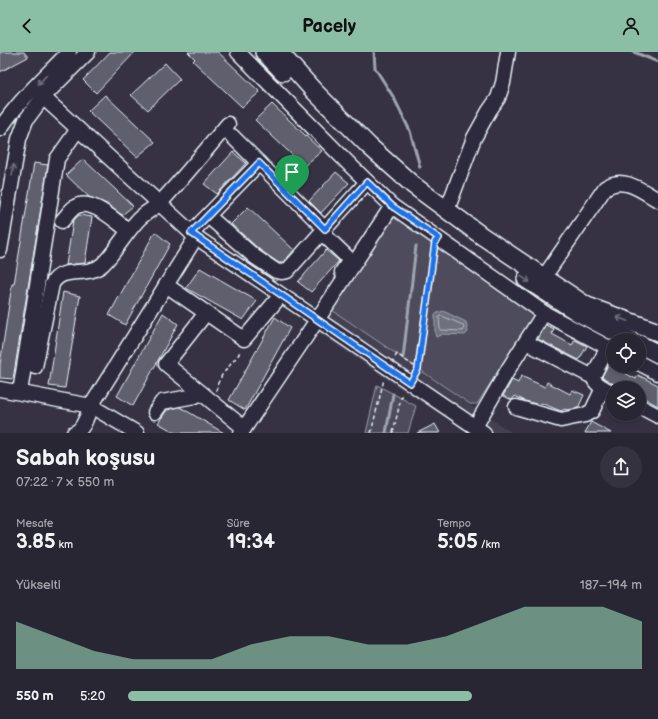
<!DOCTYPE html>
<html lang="tr">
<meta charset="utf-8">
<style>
:root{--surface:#282633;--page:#34323f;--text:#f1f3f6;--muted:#a5a5ac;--line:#44434e;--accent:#8abfa5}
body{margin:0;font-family:"Balsamiq Sans",sans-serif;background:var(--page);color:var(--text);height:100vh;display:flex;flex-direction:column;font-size:15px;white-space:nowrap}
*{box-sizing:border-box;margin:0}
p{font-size:13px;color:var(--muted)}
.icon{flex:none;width:22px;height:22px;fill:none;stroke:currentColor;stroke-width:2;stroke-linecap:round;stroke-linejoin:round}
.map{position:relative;height:381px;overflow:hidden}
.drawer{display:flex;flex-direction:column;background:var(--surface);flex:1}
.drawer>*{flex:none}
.controls{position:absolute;left:606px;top:281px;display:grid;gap:8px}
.controls a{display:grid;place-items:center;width:40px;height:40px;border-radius:50%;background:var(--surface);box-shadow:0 2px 6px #0003,0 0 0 1px var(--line);font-size:20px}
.pin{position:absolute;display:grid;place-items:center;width:34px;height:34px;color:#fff;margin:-41px -17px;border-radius:50% 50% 50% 0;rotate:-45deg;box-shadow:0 0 4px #0007}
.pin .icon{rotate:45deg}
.round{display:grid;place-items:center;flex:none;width:42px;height:42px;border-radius:21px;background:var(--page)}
.head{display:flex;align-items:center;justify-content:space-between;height:68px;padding:0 16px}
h1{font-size:22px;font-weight:700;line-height:30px}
.metrics{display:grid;grid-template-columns:repeat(3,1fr);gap:6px;height:68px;padding:4px 16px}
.metrics div{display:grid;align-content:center}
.metrics b{font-size:20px;font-weight:700}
.metrics small{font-size:11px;font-weight:400}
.metrics p{font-size:11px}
.chart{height:112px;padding:8px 16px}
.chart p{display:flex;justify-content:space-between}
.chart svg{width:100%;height:72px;margin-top:4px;fill:var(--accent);opacity:.7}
ul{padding:0 16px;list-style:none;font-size:13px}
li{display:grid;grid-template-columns:64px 48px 1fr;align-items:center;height:30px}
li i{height:10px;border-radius:5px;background:var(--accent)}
header{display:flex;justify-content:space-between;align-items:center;height:52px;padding:0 16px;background:var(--accent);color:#111;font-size:18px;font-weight:700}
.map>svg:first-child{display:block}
.built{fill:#433f51}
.green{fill:#4d4b5c;stroke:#9a9eaa}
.water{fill:#70717f;stroke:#a0a4af}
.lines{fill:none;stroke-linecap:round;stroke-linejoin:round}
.shore{stroke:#b8bec8;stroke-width:1}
.stream{stroke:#a0a4af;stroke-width:3}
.building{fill:#605e6e;stroke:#e8f1f8}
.minor-casing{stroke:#e8f1f8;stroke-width:17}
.major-casing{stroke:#e8f1f8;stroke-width:20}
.path{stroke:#e8f1f8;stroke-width:1.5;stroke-dasharray:4 3;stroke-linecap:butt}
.minor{stroke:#2f2a3d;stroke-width:14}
.major{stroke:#2f2a3d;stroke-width:17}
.oneway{stroke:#70707e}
.route-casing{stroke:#fff;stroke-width:8}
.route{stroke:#1a73e8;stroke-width:5}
</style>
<header><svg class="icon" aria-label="back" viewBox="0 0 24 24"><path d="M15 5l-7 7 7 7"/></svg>Pacely<svg class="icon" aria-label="person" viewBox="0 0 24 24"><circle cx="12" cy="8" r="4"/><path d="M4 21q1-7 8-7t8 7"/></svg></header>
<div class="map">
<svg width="658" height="381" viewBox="0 0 658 381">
<rect width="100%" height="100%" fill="#363244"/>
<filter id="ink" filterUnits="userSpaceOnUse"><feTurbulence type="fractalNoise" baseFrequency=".025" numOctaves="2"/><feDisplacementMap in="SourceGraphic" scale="8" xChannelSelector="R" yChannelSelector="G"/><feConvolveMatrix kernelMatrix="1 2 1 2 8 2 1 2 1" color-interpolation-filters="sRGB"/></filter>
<g filter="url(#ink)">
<polygon class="built" points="329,256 483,362 513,381 469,381 404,339 316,279"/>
<g class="green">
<polygon points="393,162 531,256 534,264 477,352 470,352 329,256"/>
<polygon points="377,333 416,354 408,381 366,381"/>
</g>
<polygon class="water" points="443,259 466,270 468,280 465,283 443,282 436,285 435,282 435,262"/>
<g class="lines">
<polygon class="shore" points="440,264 442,264 463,273 464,278 462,279 440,278 439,266"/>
<g class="stream">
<polyline points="374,0 375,16 394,46 410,79 420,115"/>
<polyline points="634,0 658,10"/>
<polyline points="403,306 416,194"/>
<polyline points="386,381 393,342"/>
</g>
</g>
<g class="building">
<polygon points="0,0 24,0 28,5 0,20"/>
<polygon points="110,0 135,0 96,41 83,28"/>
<polygon points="188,0 218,0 260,40 242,55 193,9 195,7"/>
<polygon points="165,11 180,27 148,58 131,43"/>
<polygon points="105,43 155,90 137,105 88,59"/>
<polygon points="272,52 322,99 304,114 255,68"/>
<polygon points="233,100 246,111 217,142 204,132"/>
<polygon points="83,107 133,154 122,163 107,152 89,145 66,123"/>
<polygon points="34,111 48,113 13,327 0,326 0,313 12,232 14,232"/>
<polygon points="336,120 349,131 321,161 309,149"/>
<polygon points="248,155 294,198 283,211 279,211 260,198 231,172"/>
<polygon points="79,163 92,165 85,211 66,213 73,169"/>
<polygon points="155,180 170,192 125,273 109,263"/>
<polygon points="326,198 339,209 311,240 298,230"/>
<polygon points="200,216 257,249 243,268 186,236"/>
<polygon points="63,240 80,244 65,336 49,334"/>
<polygon points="163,261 178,272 133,354 117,344"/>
<polygon points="275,265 290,276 245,358 229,348"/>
<polygon points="546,273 554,277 552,282 572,293 575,288 587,294 579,308 538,287"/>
<polygon points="611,308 613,309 613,314 617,314 615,316 636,327 638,323 658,333 658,354 639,343 639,336 620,336 604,326 602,324"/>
<polygon points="521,324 545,335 547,330 570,342 572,338 584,343 578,356 567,358 565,357 561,359 541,351 540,353 525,349 515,344 512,348 503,344 512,328 518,331"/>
<polygon points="180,355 224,381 176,381 158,371 167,358"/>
<polygon points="591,370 611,381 585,381"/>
<polygon points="435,372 440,381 417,381"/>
</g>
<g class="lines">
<g class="minor-casing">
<g id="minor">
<polyline points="238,0 352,115 392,154 544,261 613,298"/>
<polyline points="43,45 196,185 484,381"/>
<path d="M0 77C19 48 45 25 69 0"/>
<polyline points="232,84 325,177"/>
<polyline points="447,158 474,86 489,59 498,46 503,31 508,0"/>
<polyline points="208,164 255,205 276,219 281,220 287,219 367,130"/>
<path d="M62 169C66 165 70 158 75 155 91 145 115 169 128 178"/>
<polyline points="191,181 259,111"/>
<polyline points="322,181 347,205 348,211 342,220"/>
<polyline points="0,198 19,87 26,68 43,45 88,0"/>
<path d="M544 225 605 136C623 123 642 139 658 148"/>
<polyline points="166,233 244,287 276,249"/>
<polyline points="206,261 166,312 244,376"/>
<polyline points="533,294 589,323 593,324"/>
<path d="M608 295 593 324C595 334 605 336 613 341"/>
<polyline points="639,311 658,321"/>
<path d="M35 315 52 232C63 212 87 227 103 212 115 200 125 182 137 169 143 161 154 157 161 150 184 125 206 98 228 72"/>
<polyline points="0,337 91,354 137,381"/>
<polyline points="20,340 57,107 78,77"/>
<polyline points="639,354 658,364"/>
<polyline points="516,355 561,368 585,363 592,359 603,336"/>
<polyline points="155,360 162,350 195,344 201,341"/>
<polyline points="475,375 509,316 544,261"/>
<path d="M74 381C84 378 87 363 91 354L196 185"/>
<polyline points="241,381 317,268 392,154"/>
</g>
</g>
<g class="major-casing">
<g id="major">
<polyline points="264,0 283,20"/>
<polyline points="279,0 314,39 369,94 413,133 482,184 587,254 658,280"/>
<polyline points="526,227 579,261 630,288"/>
<polyline points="639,292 658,302"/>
</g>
</g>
<g class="path">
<polyline points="395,305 397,302 418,317"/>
<polyline points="416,320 418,317 434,198"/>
<polyline points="216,339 218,331 222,323 239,302 240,298"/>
<polyline points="371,381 384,327"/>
<polyline points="393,381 401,346 404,341"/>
</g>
<use href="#minor" class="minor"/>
<use href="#major" class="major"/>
</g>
<defs><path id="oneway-shaft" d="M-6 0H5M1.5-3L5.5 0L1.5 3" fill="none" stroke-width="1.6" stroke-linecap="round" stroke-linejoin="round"/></defs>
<g class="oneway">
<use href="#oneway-shaft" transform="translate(42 28) rotate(134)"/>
<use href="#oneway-shaft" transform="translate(13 118) rotate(-81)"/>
<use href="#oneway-shaft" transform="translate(525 227) rotate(34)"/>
<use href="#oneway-shaft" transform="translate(622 267) rotate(-159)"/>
</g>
</g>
<g class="lines" filter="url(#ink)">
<g class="route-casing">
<polygon id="route" points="259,111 325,177 367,130 392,154 439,186 435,190 418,317 410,331 191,181"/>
</g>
<use href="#route" class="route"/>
</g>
</svg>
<div class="controls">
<a><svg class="icon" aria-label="locate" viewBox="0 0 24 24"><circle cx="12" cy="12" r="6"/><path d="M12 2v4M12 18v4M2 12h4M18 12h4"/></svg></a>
<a><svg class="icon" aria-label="layers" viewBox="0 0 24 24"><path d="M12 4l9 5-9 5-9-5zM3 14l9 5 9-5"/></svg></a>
</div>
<div class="pin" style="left:292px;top:144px;background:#1e9e55"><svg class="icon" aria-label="arrive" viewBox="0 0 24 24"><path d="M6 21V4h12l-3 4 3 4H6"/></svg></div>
</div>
<section class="drawer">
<div class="head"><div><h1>Sabah koşusu</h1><p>07:22 · 7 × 550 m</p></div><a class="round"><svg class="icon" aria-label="share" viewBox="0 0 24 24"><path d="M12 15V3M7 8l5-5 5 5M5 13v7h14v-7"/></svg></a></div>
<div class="metrics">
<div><p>Mesafe</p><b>3.85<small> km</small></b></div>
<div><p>Süre</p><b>19:34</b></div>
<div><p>Tempo</p><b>5:05<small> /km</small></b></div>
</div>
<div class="chart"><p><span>Yükselti</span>187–194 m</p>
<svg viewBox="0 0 160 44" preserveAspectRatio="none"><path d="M0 44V15L10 24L20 33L30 38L40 38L50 38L60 29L70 24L80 24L90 29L100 29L110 24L120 15L130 6L140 6L150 6L160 15V44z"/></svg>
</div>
<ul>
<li><b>550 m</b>5:20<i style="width:67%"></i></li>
</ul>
</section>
